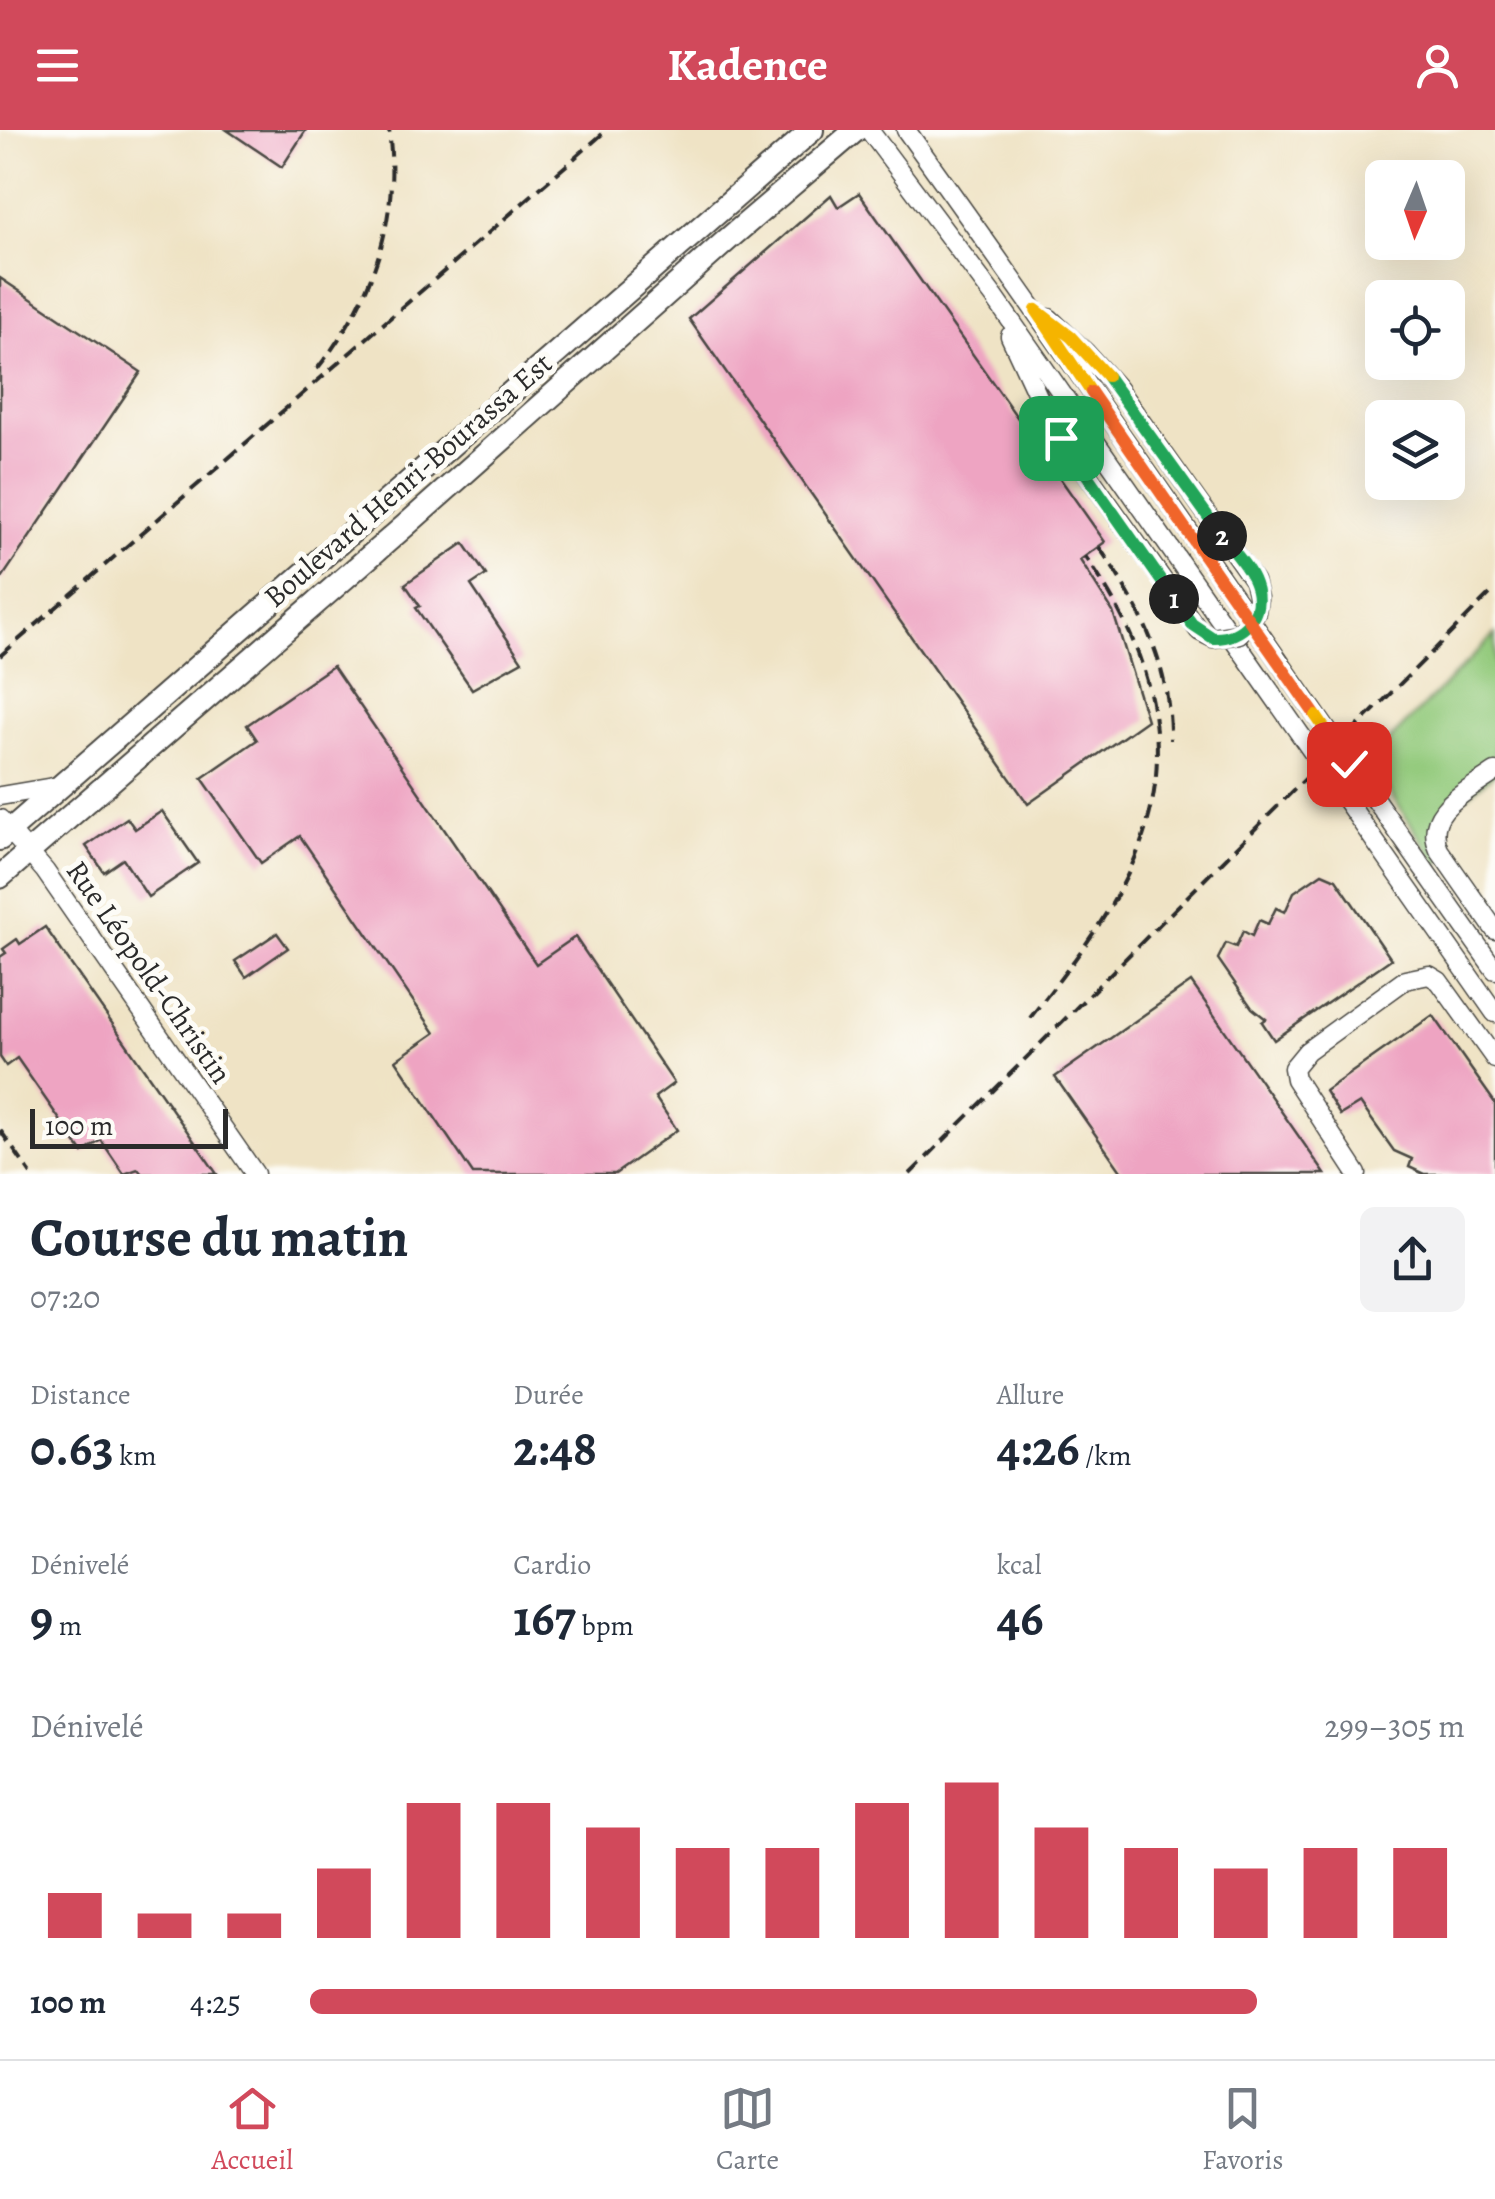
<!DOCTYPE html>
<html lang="fr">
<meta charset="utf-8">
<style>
:root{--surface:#fff;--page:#f2f2f3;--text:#1f2937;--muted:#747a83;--line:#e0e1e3;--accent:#d1495b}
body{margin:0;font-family:Alegreya,serif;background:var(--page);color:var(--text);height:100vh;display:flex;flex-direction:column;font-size:38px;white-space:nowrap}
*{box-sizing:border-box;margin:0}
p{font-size:32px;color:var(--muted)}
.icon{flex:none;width:55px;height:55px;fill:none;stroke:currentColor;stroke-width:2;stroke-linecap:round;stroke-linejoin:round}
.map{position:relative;height:1044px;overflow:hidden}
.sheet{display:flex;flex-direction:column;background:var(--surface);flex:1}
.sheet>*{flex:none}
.needle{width:65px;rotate:182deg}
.buttons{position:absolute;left:1365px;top:30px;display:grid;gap:20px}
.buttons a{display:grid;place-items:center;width:100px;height:100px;border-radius:15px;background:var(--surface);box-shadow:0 10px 40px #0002;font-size:50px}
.scale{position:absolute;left:30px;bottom:25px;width:198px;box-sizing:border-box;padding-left:10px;border:5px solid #2b2b2b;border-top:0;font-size:28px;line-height:35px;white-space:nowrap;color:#2b2b2b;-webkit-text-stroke:8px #fdfcf7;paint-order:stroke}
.pin{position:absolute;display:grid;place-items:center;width:85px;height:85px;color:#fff;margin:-42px;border-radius:20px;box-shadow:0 5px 15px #0006}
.km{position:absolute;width:50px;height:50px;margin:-25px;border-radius:50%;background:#222;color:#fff;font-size:28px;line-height:50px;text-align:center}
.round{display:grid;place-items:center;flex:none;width:105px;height:105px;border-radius:15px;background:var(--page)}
.headline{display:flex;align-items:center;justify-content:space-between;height:170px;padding:0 30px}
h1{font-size:55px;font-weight:700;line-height:75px}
.figures{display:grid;grid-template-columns:repeat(3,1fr);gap:15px;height:170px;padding:10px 30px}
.figures div{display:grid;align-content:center}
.figures b{font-size:50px;font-weight:700}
.figures small{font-size:28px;font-weight:400}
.figures p{font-size:28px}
.chart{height:280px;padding:20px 30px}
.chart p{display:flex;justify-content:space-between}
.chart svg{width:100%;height:180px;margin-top:10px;stroke:var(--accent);stroke-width:6}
ul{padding:0 30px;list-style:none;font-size:32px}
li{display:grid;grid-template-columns:160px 120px 1fr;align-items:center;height:75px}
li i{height:25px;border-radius:12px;background:var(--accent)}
header{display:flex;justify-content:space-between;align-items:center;height:130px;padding:0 30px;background:var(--accent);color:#fff;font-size:45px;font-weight:700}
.tab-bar{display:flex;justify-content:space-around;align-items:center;height:140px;border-top:2px solid var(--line);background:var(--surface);font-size:28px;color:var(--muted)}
.tab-bar a{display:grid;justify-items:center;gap:5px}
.tab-bar .active{color:var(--accent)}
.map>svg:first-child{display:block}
.green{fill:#94cb7e;stroke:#607b54;stroke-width:2.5}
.building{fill:#eea4c2}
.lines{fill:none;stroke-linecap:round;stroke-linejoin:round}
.minor-casing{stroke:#484742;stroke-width:21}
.major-casing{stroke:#484742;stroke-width:26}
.minor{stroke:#fff;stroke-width:18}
.major{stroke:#fff;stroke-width:22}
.rail{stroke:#2b2b2b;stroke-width:4;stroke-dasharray:15 8;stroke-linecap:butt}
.minor-bridge-casing{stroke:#484742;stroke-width:21;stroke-linecap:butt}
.minor-bridge{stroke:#fff;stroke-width:18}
.split-1-casing{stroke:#fff;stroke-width:20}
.split-2-casing{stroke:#fff;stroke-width:20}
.split-3-casing{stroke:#fff;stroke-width:20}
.split-4-casing{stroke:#fff;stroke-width:20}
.split-5-casing{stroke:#fff;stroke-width:20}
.split-6-casing{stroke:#fff;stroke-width:20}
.split-7-casing{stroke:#fff;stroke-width:20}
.split-1{stroke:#22a559;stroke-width:12}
.split-2{stroke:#22a559;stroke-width:12}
.split-3{stroke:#22a559;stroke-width:12}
.split-4{stroke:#f5b400;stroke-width:12}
.split-5{stroke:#f0652b;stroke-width:12}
.split-6{stroke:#f0652b;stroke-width:12}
.split-7{stroke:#f5b400;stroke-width:12}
.labels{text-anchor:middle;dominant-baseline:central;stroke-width:10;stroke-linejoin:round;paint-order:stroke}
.street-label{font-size:30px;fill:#2b2b2b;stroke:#fdfcf7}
</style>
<header><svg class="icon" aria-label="menu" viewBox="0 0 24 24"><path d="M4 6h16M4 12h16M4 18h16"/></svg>Kadence<svg class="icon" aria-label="person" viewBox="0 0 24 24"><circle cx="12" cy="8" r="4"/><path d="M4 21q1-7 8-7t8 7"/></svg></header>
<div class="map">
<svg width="1495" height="1044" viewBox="0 0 1495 1044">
<rect width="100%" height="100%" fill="#fdfcf7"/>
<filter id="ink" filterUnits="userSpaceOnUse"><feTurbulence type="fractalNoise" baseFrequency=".01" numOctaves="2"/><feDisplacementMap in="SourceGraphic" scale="20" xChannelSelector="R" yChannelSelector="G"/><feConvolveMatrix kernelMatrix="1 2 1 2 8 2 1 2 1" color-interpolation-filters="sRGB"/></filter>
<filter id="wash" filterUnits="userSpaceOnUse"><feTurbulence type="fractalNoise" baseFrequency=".0048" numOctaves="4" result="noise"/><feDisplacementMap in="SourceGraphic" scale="40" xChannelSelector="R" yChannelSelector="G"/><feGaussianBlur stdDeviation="2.25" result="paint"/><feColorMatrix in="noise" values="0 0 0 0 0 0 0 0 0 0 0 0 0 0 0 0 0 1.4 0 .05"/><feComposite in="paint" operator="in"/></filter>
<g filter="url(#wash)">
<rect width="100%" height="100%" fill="#efe3c5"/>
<polygon class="green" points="1495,504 1495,643 1434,694 1446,729 1437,734 1369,631"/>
<g id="blocks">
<g class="building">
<polygon points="227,0 306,0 282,37"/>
<polygon points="859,63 1105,412 1080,430 1113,482 1147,590 1028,674 689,189 831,65 838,77"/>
<polygon points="0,148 141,242 0,451"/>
<polygon points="464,413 486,445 471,455 522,531 472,559 416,478 420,476 405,454"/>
<polygon points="333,536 536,834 575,807 674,953 655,967 677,1000 615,1044 473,1044 396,930 435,903 300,706 261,733 202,648 257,610 247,595"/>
<polygon points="162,681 198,733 148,767 123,729 104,742 86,716 127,688 135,699"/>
<polygon points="1322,743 1336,749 1391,829 1274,910 1262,892 1266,889 1252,878 1218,829 1226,813 1236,817 1243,801 1252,806 1259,790 1268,794 1276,778 1285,782 1294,762"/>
<polygon points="45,797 217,1044 142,1044 138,1039 124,1044 101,1010 83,1023 17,928 6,936 0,927 0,827 6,823 3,819 17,809 20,814"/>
<polygon points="277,803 288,818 246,847 235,831"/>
<polygon points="1191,852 1325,1044 1123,1044 1055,947"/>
<polygon points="1433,885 1495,973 1495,1044 1424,1044 1409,1037 1412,1029 1394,1021 1360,973 1340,985 1325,961"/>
</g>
</g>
</g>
<g filter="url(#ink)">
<use href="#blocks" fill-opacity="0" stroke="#484742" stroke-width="2.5"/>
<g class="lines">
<g class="minor-casing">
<g id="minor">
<polyline points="869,0 995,168 1495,883"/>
<path d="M906 0C1106 277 1297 561 1495 840"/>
<polyline points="1049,188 1086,223 1118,259 1254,451 1258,468"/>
<polyline points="1010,206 1049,290 1199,501"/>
<path d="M1495 642C1467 662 1422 680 1439 720L1495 800"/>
<polyline points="0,666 59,656"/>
<polyline points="0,689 45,741 255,1044"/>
<polyline points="1357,1044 1295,949 1293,938 1307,921 1405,850 1429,845 1439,851 1495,929"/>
</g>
</g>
<g class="major-casing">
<g id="major">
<polyline points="0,709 812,0"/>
<polyline points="0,747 406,395 727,110 856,0"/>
</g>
</g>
<use href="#minor" class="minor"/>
<use href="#major" class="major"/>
<g class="rail">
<path d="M317 239C373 169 400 90 389 0"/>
<path d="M1099 417C1140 477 1171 535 1170 610"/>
<polyline points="0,526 607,0"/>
<path d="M1030 888C1067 840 1107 791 1132 735 1182 624 1152 521 1085 426"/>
<polyline points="0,1000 31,1044"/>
<polyline points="910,1044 1495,459"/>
</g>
<g class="minor-bridge-casing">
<polyline id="minor-bridge" points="1199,501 1213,508 1239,504 1256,482 1258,468"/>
</g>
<use href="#minor-bridge" class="minor-bridge"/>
</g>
</g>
<g class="lines" filter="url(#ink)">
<g class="split-1-casing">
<polyline id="split-1" points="1061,308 1174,469"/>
</g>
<g class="split-2-casing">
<path id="split-2" d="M1174 469 1192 494 1213 508C1243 509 1266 484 1255 454 1249 437 1233 421 1222 406"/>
</g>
<g class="split-3-casing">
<polyline id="split-3" points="1107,246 1222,406"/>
</g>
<g class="split-4-casing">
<polyline id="split-4" points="1091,262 1036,180 1071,207 1107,246"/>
</g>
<g class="split-5-casing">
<polyline id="split-5" points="1091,262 1203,424"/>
</g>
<g class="split-6-casing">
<polyline id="split-6" points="1203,424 1316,586"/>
</g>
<g class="split-7-casing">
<polyline id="split-7" points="1316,586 1349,634"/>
</g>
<use href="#split-1" class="split-1"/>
<use href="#split-2" class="split-2"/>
<use href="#split-3" class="split-3"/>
<use href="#split-4" class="split-4"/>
<use href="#split-5" class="split-5"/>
<use href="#split-6" class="split-6"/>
<use href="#split-7" class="split-7"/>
</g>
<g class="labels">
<g class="street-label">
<text transform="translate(408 350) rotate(-41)">Boulevard Henri-Bourassa Est</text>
<text transform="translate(149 842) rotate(55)">Rue Léopold-Christin</text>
</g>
</g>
</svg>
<div class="buttons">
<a><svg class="needle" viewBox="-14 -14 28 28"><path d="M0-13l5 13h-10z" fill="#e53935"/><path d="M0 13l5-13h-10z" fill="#747a83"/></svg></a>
<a><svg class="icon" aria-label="locate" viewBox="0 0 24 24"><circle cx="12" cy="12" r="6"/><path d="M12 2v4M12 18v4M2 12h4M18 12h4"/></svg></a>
<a><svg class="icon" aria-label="layers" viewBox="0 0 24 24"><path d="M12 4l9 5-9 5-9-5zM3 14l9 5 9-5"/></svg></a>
</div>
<div class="scale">100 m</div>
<div class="pin" style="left:1061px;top:308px;background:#1e9e55"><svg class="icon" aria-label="arrive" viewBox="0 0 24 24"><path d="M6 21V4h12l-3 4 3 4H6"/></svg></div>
<div class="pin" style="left:1349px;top:634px;background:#d93025"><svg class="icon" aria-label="check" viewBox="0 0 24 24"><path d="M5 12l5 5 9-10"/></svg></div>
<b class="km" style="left:1174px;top:469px">1</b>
<b class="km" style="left:1222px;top:406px">2</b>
</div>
<section class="sheet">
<div class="headline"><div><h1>Course du matin</h1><p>07:20</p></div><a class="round"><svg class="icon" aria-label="share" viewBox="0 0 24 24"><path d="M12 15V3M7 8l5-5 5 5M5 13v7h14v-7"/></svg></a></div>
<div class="figures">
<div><p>Distance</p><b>0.63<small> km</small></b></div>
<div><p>Durée</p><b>2:48</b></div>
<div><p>Allure</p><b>4:26<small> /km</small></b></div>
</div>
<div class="figures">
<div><p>Dénivelé</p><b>9<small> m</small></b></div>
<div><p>Cardio</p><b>167<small> bpm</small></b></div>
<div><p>kcal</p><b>46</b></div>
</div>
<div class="chart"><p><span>Dénivelé</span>299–305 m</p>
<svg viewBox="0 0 160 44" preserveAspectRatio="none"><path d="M5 44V33M15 44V38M25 44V38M35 44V27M45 44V11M55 44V11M65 44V17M75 44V22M85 44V22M95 44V11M105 44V6M115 44V17M125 44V22M135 44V27M145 44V22M155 44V22"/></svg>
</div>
<ul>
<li><b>100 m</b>4:25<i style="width:82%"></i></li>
</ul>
</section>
<nav class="tab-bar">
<a class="active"><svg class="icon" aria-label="home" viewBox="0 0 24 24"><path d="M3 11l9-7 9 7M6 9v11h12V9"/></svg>Accueil</a>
<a><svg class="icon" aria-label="map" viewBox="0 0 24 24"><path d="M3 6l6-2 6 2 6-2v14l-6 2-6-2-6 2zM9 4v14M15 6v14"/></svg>Carte</a>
<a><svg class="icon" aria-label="saved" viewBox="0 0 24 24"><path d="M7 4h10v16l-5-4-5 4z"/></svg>Favoris</a>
</nav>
